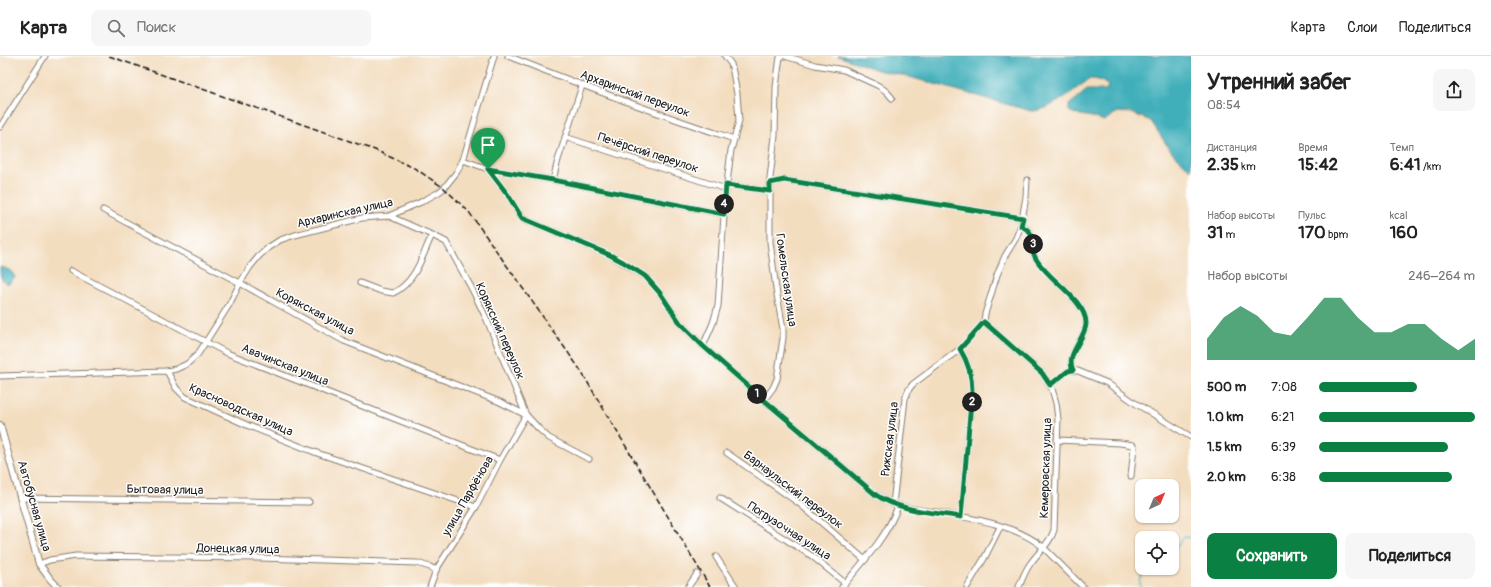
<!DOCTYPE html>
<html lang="ru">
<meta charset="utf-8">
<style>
:root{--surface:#fff;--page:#f6f6f6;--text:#222;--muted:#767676;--line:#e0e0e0;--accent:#0b8043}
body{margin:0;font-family:Pangolin,sans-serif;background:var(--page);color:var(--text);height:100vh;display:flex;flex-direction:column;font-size:15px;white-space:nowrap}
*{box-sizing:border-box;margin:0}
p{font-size:13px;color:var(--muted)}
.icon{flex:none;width:22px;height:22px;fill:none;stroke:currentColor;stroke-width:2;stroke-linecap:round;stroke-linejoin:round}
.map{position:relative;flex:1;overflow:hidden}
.drawer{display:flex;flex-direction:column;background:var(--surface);width:300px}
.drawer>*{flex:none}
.needle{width:26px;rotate:44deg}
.controls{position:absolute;left:1135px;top:423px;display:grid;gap:8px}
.controls a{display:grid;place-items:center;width:44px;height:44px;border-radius:8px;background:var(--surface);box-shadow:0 1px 3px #0004;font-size:20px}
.pin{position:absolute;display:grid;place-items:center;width:34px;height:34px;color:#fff;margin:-41px -17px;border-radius:50% 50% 50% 0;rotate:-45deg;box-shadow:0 0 4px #0007}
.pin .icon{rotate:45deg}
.km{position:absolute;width:20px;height:20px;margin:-10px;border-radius:50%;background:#222;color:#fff;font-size:11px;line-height:20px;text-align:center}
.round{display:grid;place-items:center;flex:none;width:42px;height:42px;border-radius:8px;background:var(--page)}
.headline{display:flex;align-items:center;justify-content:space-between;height:68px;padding:0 16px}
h1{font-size:22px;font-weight:800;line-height:30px}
.metrics{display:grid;grid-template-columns:repeat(3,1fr);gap:6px;height:68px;padding:4px 16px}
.metrics div{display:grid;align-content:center}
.metrics b{font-size:17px;font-weight:800}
.metrics small{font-size:11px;font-weight:400}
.metrics p{font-size:11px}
.chart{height:112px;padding:8px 16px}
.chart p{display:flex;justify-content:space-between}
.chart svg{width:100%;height:72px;margin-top:4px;fill:var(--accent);opacity:.7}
.action{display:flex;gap:8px;margin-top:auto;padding:8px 16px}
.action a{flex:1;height:46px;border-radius:8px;background:var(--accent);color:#fff;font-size:16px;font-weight:800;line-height:46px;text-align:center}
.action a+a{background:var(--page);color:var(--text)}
ul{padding:0 16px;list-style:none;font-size:13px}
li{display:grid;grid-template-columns:64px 48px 1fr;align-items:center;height:30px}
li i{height:10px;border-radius:5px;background:var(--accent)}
header{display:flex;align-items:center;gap:24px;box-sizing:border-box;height:56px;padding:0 20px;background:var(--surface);border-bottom:1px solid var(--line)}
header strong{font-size:19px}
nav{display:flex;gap:22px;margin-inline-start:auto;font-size:14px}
.search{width:280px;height:36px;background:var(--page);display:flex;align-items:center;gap:10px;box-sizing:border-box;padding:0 14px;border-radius:8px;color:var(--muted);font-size:15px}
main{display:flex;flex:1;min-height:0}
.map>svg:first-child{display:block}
.water{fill:#3fafba;stroke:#2e666b}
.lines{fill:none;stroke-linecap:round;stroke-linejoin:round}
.stream{stroke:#3fafba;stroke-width:1.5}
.minor-casing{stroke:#887c6e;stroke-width:7}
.tertiary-casing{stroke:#887c6e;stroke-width:8}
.minor{stroke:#fff;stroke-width:5}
.tertiary{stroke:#fff;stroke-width:6}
.rail{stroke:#1c1c1c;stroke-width:1.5;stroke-dasharray:6 3;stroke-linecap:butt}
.route-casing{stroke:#fff;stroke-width:8}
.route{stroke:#0b8043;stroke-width:5}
.labels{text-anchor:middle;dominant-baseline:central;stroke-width:3;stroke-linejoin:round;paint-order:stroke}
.street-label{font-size:12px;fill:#1c1c1c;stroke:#fff}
</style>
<header>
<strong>Карта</strong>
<div class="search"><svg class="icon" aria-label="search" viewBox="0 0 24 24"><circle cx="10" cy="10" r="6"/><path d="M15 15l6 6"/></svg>Поиск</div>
<nav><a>Карта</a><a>Слои</a><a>Поделиться</a></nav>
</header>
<main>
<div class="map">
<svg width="1191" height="531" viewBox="0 0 1191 531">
<rect width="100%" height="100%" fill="#fff"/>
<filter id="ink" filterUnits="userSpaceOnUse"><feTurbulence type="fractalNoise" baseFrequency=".025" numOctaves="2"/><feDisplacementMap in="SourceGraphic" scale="8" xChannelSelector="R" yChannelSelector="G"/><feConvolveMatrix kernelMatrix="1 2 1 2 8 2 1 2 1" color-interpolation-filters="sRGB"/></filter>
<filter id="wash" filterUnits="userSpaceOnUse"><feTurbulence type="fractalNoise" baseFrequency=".012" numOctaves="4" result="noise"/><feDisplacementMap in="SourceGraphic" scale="16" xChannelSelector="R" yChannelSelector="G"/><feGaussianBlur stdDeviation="0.9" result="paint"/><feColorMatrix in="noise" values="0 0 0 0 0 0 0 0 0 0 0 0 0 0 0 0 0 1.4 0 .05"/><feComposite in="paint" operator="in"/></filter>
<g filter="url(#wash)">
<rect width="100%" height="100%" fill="#f3ddbf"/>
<g class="water">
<path d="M838 0H1191V114L1170 94 1151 65 1131 57 1117 56 1104 65 1092 61 1075 58 1069 55V49L1087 34H1106L1108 30C1103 25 1098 23 1090 23 1073 34 1051 55 1031 55L906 20 881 15Z"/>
<path d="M0 211C7 212 13 215 15 222L9 228C0 225 0 219 0 211Z"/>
</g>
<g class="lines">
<g class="stream">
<path d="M1172 496C1178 492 1179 485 1184 481L1191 482"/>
<polyline points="1140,531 1140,525 1147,512"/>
</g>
</g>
</g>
<g filter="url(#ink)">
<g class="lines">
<g class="minor-casing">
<g id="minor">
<path d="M508 0C583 30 657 58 734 83"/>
<polyline points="785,0 815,9 844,14 879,30 887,36 892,42"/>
<polyline points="0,71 45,0"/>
<polyline points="565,81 726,133"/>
<polyline points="463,104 488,113 553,124 723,158"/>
<path d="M488 113 508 139 522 162 610 199 645 220 660 237 680 267 703 290 764 344 876 439C894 451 914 453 935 456 970 462 1015 468 1043 491L1083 531"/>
<polyline points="553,124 558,104 582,30"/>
<polyline points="770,127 784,124 1023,162"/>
<polyline points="726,129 770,135"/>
<polyline points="103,154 240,227 344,285 500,346 526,359 500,404 476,451 436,514 430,531"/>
<polyline points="389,160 432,179 446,186 472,233 487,264 526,359 539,373 549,382 589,403"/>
<path d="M1021 169C1039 178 1028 187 1035 201 1045 222 1087 244 1086 268 1085 283 1065 299 1073 314"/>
<polyline points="71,215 227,297 500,404"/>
<path d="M360 227 381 235 393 237C416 226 422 200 432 179"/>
<path d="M984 266 1042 317 1052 333 1056 347 1058 363 1054 474C1050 488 1038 496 1030 508 1025 515 1022 523 1019 531"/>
<polyline points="703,290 713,267 718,250 725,144 731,94 739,65 737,38 733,16 731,8 725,0"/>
<path d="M960 293C968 306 972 319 972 335L961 461"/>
<polyline points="167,315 176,313 187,308 198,298 229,249 240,227 250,211 259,200 269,191 280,184 295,179 362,162 389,160 421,146 439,136 444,132 456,117 463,104 494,0"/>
<polyline points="0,320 167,315 176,332 185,341 249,370 317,397 476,451"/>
<polyline points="1050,329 1068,315 1070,314 1078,315 1107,327 1135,347 1191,381"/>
<polyline points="764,344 773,332 777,323 783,282 783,273 776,233 770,186 770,122 775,80 776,31 779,8 780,1 782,0"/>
<polyline points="1057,384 1120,387 1133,389 1134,391 1131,420"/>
<polyline points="727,397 800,448 865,504"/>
<polyline points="20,442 309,446"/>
<polyline points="720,442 812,500 845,527"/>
<polyline points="893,448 905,343 909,333 913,328 960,293 984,266 985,258 997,219 1005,200 1016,182 1021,169 1026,141 1027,124"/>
<polyline points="716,501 736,531"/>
<polyline points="39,508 50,504 76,500 260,502 417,507 430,511 436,514"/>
<polyline points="688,531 697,518"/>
<path d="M842 531C863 506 887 481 898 450"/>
<polyline points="967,531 985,501 1000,471"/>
</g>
</g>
<g class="tertiary-casing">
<polyline id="tertiary" points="0,369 39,508 51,524 58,531"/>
</g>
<use href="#minor" class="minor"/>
<use href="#tertiary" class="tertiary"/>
<polyline class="rail" points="109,0 375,94 416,113 444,132 469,156 579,312 710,531"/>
</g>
</g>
<g class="lines" filter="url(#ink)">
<g class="route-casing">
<path id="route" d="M488 113 553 124 724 158 726 129 770 135V127L784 124 1023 162 1021 170C1039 178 1028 187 1035 201 1045 222 1087 244 1086 268 1085 283 1065 299 1073 314L1068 315 1050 329 1042 317 984 266 960 293C968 306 972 319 972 335L961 461C932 456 900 455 876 439L764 344 703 290 680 267 660 237 645 220 623 206 610 199 522 162 508 139Z"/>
</g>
<use href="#route" class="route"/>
</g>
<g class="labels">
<g class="street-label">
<text transform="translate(635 38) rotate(20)">Архаринский переулок</text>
<text transform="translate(648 97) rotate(18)">Печёрский переулок</text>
<text transform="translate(345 157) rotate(-13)">Архаринская улица</text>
<text transform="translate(786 224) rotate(82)">Гомельская улица</text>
<text transform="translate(315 256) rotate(28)">Корякская улица</text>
<text transform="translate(500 275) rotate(66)">Корякский переулок</text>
<text transform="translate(285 309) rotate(22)">Авачинская улица</text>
<text transform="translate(241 354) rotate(24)">Красноводская улица</text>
<text transform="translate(890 383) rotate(-83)">Рижская улица</text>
<text transform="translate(1046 412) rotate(-88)">Кемеровская улица</text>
<text transform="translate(165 434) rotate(1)">Бытовая улица</text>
<text transform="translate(793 434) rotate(37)">Барнаульский переулок</text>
<text transform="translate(468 440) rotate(-60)">улица Парфёнова</text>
<text transform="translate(34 450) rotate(74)">Автобусная улица</text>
<text transform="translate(789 475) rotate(33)">Погрузочная улица</text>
<text transform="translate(238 493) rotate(1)">Донецкая улица</text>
</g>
</g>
</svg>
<div class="controls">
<a><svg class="needle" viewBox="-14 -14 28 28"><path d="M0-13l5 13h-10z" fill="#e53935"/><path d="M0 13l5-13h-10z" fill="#767676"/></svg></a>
<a><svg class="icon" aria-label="locate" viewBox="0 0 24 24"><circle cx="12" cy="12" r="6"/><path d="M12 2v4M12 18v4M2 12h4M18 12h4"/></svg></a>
</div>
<div class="pin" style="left:488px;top:113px;background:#1e9e55"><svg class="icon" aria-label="arrive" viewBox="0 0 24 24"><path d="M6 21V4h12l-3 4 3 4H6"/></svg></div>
<b class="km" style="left:757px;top:338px">1</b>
<b class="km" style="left:972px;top:346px">2</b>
<b class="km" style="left:1033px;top:188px">3</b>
<b class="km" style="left:724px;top:148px">4</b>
</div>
<section class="drawer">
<div class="headline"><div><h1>Утренний забег</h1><p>08:54</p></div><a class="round"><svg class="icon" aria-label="share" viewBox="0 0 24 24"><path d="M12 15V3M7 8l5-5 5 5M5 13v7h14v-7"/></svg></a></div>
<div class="metrics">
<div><p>Дистанция</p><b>2.35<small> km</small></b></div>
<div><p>Время</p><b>15:42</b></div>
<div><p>Темп</p><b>6:41<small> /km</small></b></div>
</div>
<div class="metrics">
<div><p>Набор высоты</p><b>31<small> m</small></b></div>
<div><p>Пульс</p><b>170<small> bpm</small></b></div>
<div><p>kcal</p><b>160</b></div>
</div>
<div class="chart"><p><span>Набор высоты</span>246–264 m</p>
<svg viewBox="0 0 160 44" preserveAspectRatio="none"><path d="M0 44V31L10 18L20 11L30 17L40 27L50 29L60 18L70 6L80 6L90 18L100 27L110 27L120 22L130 22L140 31L150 38L160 31V44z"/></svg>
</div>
<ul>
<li><b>500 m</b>7:08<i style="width:63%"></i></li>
<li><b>1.0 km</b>6:21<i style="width:100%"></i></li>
<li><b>1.5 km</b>6:39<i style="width:83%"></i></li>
<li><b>2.0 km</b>6:38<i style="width:85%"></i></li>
</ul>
<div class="action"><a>Сохранить</a><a>Поделиться</a></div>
</section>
</main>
